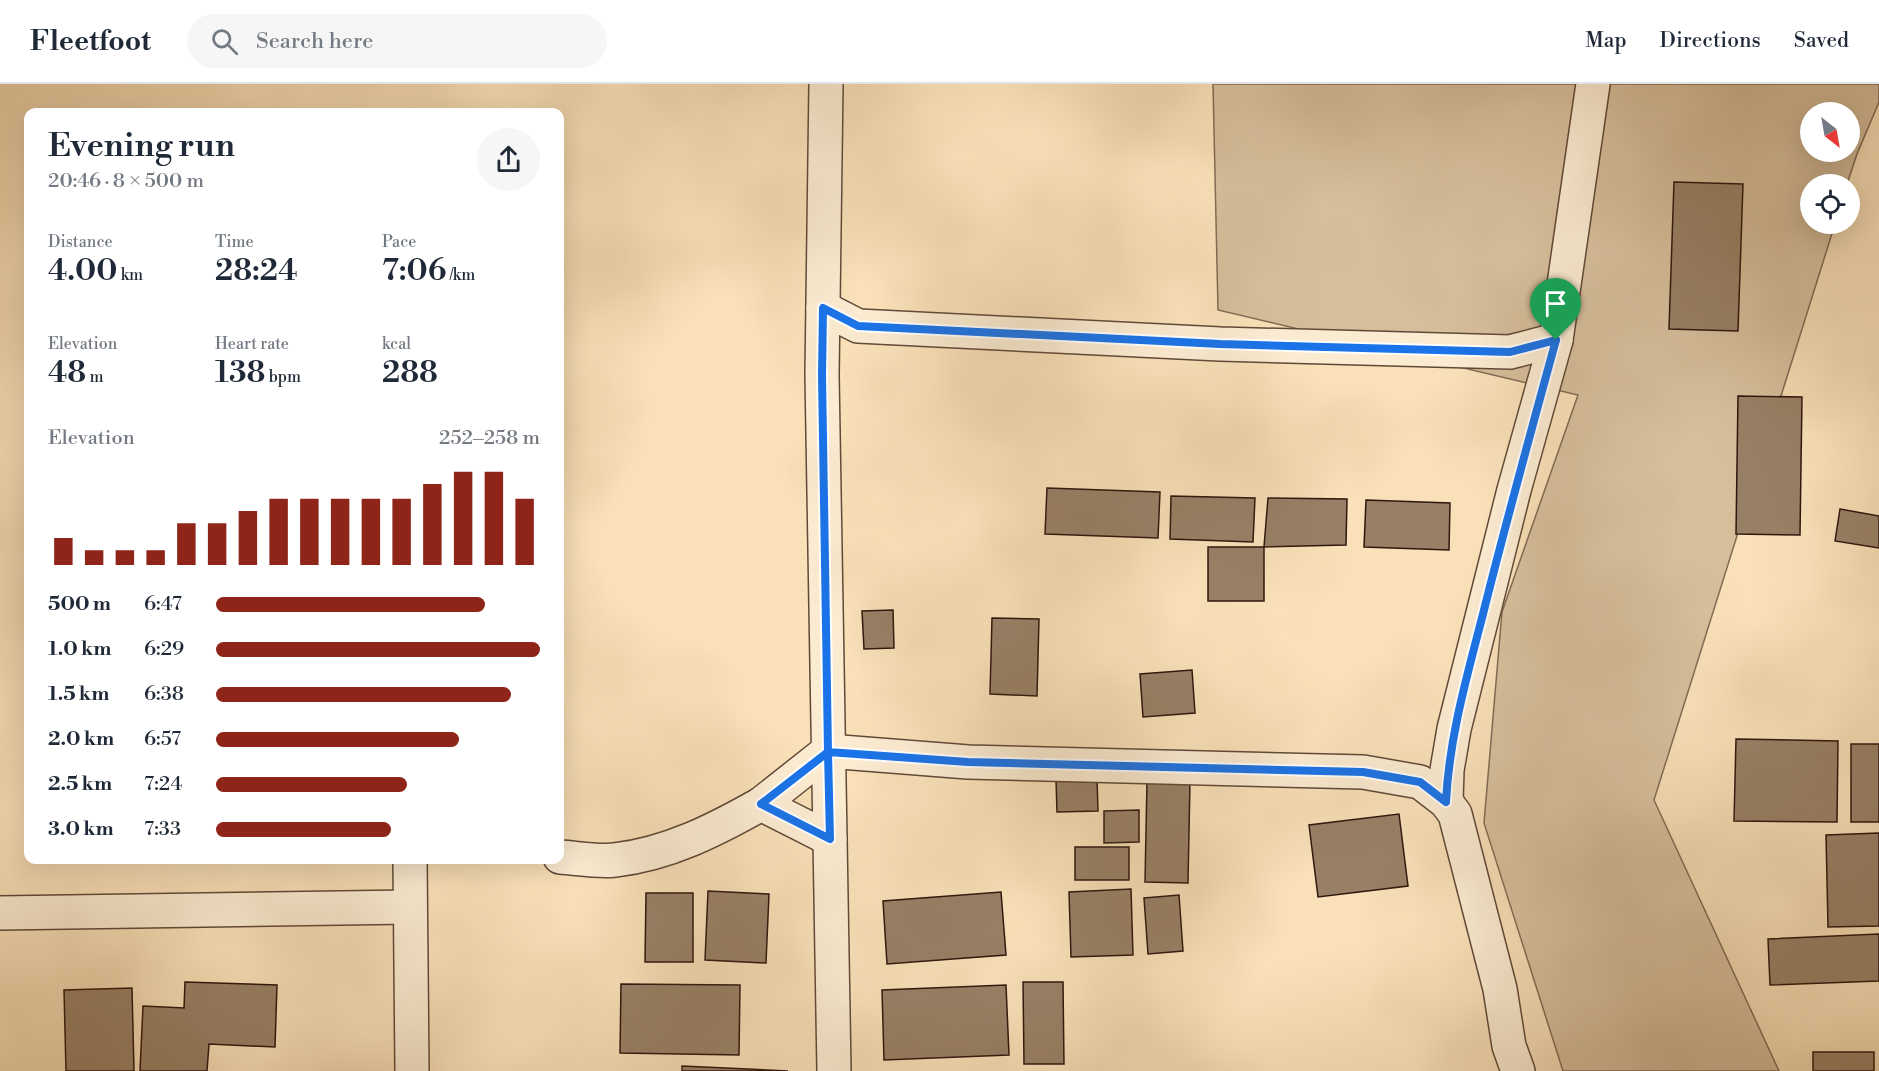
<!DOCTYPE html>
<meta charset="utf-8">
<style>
:root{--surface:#fff;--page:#f6f6f7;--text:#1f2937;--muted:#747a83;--line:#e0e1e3;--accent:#8f2418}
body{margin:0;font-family:"Libre Bodoni",serif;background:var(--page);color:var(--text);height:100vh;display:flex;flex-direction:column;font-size:22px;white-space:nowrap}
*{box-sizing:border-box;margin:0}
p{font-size:20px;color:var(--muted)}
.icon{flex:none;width:33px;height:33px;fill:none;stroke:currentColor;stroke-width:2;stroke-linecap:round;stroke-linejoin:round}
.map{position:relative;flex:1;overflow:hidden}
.details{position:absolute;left:24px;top:24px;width:540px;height:756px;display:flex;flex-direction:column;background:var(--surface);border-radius:12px;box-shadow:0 6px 24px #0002}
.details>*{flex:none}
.needle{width:39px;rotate:149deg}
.buttons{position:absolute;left:1800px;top:18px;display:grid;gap:12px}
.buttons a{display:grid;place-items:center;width:60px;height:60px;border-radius:50%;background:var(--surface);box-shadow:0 6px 24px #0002;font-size:30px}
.pin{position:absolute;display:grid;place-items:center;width:51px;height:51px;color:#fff;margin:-62px -26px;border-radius:50% 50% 50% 0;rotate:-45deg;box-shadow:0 0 6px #0007}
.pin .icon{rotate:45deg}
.round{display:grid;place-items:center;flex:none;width:63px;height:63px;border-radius:32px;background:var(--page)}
.head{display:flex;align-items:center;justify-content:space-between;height:102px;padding:0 24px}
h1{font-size:33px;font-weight:600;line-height:45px}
.metrics{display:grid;grid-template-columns:repeat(3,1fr);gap:9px;height:102px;padding:6px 24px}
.metrics div{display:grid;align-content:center}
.metrics b{font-size:30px;font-weight:600}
.metrics small{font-size:16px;font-weight:400}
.metrics p{font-size:16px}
.chart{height:168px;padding:12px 24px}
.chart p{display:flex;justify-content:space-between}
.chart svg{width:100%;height:108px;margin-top:6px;stroke:var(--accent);stroke-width:6}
ul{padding:0 24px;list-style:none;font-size:20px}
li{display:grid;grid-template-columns:96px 72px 1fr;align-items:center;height:45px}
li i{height:15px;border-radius:8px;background:var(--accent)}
header{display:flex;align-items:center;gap:36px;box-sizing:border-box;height:84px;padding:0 30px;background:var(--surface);border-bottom:2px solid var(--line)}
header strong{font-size:28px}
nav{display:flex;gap:33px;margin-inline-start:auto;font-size:21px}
.search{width:420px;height:54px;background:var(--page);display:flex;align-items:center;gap:15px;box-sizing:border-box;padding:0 21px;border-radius:33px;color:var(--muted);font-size:22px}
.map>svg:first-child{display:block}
.green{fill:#d6be9b;stroke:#826a54;stroke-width:1.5;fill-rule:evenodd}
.building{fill:#988066;stroke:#2e170e;stroke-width:1.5}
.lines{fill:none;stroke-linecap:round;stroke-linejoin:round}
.minor-casing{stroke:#614938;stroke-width:36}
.minor{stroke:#fbebd1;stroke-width:33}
.route-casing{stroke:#fff;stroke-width:12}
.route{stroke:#1a73e8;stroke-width:8}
</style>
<header>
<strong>Fleetfoot</strong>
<div class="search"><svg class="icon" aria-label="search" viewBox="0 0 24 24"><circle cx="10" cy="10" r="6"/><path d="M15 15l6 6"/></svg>Search here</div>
<nav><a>Map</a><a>Directions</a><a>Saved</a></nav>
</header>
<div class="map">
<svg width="1879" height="987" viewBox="0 0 1879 987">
<rect width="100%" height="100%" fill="#f9e0b8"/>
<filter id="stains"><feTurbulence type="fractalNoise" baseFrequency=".00333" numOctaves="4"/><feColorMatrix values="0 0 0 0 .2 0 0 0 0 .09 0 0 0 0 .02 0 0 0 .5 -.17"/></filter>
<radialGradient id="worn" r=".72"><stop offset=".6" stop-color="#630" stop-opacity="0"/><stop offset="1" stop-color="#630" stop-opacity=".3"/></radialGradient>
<path class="green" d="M1213 0H1879V18L1857 70 1847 100H1810V140H1835L1654 716 1779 987H1563L1484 739 1502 528 1578 311 1218 226ZM1810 28H1850V68H1810Z"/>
<g class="building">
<polygon points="1674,98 1743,100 1738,247 1669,245"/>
<polygon points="1738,312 1802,313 1800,451 1736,450"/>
<polygon points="1047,404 1160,408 1158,454 1045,450"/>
<polygon points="1171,412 1255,414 1253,458 1170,455"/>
<polygon points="1268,414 1347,415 1346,461 1264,463"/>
<polygon points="1366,416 1450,419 1449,466 1364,463"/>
<polygon points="1840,425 1879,432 1879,464 1835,457"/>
<rect x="1208" y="463" width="56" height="54"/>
<polygon points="893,526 894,564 864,565 862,527"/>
<polygon points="992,534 1039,535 1037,612 990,610"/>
<polygon points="1192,586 1195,629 1143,633 1140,590"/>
<polygon points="1736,655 1838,657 1837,738 1734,737"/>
<rect x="1851" y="660" width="28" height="78"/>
<polygon points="1097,694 1098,727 1057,728 1056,695"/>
<polygon points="1147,696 1190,697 1188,799 1145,798"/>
<polygon points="1139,726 1139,758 1104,759 1104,727"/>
<polygon points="1399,730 1408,802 1318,813 1309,741"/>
<polygon points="1879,749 1879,842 1828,843 1826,751"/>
<rect x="1075" y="763" width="54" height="33"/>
<polygon points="1131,805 1133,871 1071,873 1069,808"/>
<polygon points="708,807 769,810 766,879 705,876"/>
<polygon points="1001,808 1006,871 887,880 883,817"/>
<polygon points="646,809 693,809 693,878 645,878"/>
<polygon points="1179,811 1183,867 1148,870 1144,814"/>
<polygon points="1879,850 1879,897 1770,901 1768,855"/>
<polygon points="185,898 277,901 275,963 209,960 207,987 140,987 143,922 184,924"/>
<polygon points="1023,898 1063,898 1064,980 1024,980"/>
<polygon points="621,900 740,901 739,971 620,969"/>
<polygon points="1006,901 1009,971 884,976 882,906"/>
<polygon points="132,904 134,987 66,987 64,906"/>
<rect x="1813" y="968" width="61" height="19"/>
<polygon points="682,982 788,987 682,987"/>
</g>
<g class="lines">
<g class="minor-casing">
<g id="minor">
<polyline points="826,0 822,291 834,987"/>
<polyline points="823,224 858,242 1220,260 1510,268 1556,256"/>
<polyline points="1446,718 1447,686 1454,645 1514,406 1556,256 1593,0"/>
<polyline points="830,755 761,720 828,667 968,678 1363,688 1420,698 1446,718 1455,730 1500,905 1509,962 1518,987"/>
<path d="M560 773C577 774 597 778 615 776 668 770 715 746 761 720"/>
<polyline points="410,776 412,987"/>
<polyline points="0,829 410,823"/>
</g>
</g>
<use href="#minor" class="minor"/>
</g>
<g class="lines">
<g class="route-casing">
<path id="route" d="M1556 256 1510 268 1220 260 858 242 823 224 822 291 828 668 761 720 830 755 828 668 968 678 1363 688 1420 698 1446 718C1449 654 1467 592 1483 530 1506 438 1531 347 1556 256"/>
</g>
<use href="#route" class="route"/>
</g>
<rect width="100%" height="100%" filter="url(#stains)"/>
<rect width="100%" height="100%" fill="url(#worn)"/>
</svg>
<div class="buttons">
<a><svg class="needle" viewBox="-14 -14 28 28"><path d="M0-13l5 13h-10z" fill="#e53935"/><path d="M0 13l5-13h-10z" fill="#747a83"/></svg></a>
<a><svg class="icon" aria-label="locate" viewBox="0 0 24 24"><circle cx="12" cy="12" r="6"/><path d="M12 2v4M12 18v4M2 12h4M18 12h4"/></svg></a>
</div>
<div class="pin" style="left:1556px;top:256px;background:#1e9e55"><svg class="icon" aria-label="arrive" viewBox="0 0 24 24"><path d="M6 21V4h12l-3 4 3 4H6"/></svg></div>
<section class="details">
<div class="head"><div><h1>Evening run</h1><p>20:46 · 8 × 500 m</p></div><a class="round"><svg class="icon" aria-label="share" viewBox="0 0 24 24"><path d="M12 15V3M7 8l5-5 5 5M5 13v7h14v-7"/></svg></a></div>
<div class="metrics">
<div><p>Distance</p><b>4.00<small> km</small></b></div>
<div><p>Time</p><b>28:24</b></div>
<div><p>Pace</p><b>7:06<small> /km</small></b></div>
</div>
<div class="metrics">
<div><p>Elevation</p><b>48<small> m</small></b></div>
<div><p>Heart rate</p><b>138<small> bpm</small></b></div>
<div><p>kcal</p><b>288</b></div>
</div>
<div class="chart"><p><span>Elevation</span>252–258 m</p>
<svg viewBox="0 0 160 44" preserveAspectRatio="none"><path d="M5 44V33M15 44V38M25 44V38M35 44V38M45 44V27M55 44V27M65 44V22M75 44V17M85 44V17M95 44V17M105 44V17M115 44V17M125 44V11M135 44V6M145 44V6M155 44V17"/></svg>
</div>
<ul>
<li><b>500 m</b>6:47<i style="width:83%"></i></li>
<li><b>1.0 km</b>6:29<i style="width:100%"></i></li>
<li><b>1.5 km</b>6:38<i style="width:91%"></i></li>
<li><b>2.0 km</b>6:57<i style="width:75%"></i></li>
<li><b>2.5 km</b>7:24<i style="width:59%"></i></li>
<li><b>3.0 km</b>7:33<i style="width:54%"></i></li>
</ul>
</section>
</div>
